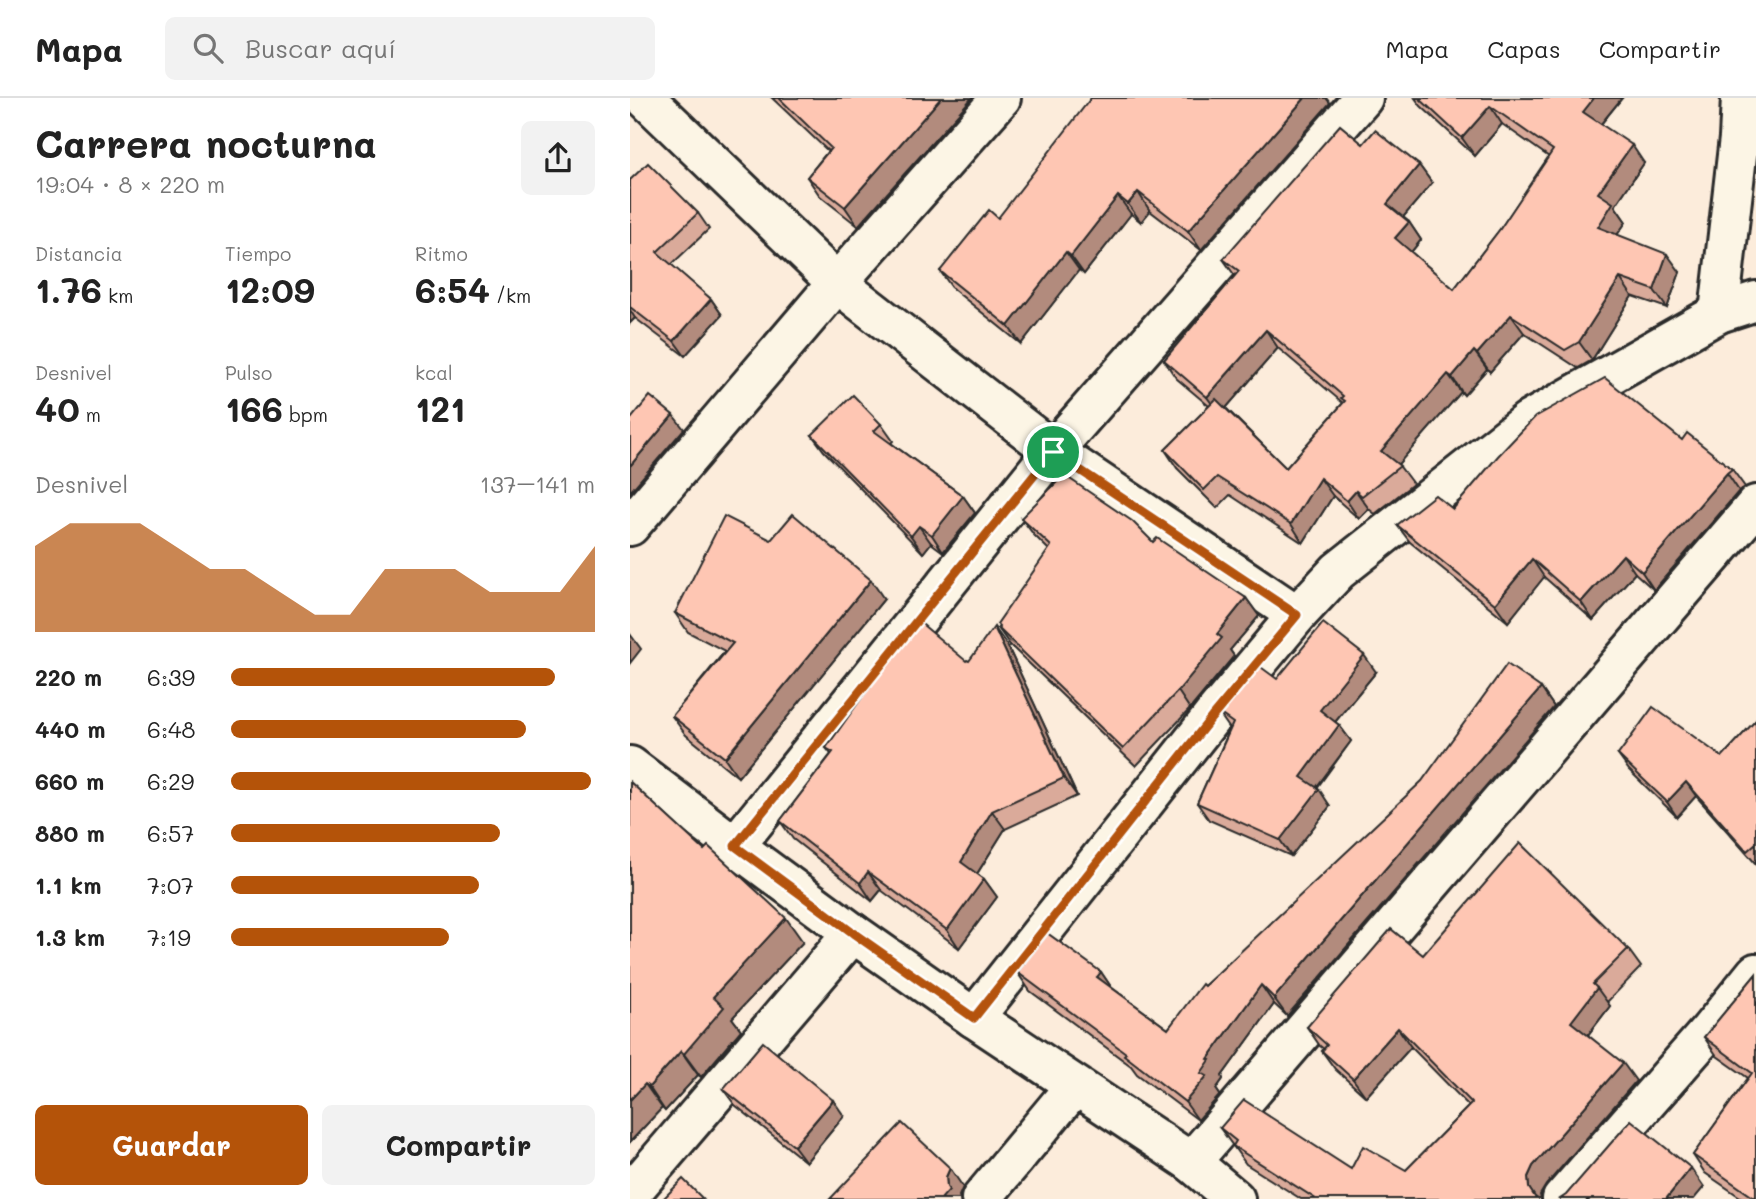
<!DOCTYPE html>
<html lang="es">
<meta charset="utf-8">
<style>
:root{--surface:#fff;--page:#f2f2f2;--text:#222;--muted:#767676;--line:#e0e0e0;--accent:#b45309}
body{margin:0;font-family:Mali,sans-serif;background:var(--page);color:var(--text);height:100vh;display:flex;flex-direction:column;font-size:26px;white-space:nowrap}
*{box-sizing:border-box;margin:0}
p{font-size:23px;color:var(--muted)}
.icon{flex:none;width:38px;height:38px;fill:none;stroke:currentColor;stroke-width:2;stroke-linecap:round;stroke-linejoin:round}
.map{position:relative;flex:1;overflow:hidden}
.details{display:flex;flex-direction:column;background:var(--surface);width:630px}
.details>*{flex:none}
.pin{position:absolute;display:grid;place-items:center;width:60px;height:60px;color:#fff;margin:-30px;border:4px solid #fff;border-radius:50%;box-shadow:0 2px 7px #0007}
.round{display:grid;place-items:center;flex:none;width:74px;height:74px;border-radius:10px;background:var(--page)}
.summary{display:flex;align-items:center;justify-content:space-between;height:119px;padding:0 35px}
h1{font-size:38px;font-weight:800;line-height:52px}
.stats{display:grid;grid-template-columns:repeat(3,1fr);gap:10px;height:119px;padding:7px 35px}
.stats div{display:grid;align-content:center}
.stats b{font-size:35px;font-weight:800}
.stats small{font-size:19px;font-weight:400}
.stats p{font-size:19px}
.chart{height:196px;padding:14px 35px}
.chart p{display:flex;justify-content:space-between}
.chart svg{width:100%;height:126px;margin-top:7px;fill:var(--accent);opacity:.7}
.action{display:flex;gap:14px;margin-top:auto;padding:14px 35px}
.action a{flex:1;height:80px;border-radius:10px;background:var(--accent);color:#fff;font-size:28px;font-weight:800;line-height:80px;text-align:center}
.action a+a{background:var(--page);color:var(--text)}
ul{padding:0 35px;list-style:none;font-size:23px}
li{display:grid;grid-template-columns:112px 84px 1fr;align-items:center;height:52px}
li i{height:18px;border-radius:9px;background:var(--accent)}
header{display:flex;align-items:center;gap:42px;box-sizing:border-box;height:98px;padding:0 35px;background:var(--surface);border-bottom:2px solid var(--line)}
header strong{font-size:33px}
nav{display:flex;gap:38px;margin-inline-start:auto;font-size:24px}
.search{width:490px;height:63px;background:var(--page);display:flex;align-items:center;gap:18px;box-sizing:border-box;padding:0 24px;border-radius:10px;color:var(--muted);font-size:26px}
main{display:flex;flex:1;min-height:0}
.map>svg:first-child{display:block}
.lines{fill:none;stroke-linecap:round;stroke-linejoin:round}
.street-casing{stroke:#2b2b2b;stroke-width:44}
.street{stroke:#fcf5e5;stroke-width:38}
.wall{fill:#daaa9a;stroke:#2b2b2b;stroke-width:2;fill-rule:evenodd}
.shaded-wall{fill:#b28b7d;stroke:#2b2b2b;stroke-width:2}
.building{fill:#fec6b3;stroke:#2b2b2b;stroke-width:2}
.route-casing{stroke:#fff;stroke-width:14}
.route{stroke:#b45309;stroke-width:9}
</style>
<header>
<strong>Mapa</strong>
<div class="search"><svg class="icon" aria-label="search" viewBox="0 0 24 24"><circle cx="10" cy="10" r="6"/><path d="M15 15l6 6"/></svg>Buscar aquí</div>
<nav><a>Mapa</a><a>Capas</a><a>Compartir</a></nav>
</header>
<main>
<section class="details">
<div class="summary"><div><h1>Carrera nocturna</h1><p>19:04 · 8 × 220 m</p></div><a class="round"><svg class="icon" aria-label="share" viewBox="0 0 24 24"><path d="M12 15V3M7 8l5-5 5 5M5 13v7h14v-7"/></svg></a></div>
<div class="stats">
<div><p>Distancia</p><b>1.76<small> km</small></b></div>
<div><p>Tiempo</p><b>12:09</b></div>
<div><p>Ritmo</p><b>6:54<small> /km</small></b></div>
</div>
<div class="stats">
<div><p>Desnivel</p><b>40<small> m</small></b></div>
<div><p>Pulso</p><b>166<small> bpm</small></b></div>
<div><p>kcal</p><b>121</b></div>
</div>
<div class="chart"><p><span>Desnivel</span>137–141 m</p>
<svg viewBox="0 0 160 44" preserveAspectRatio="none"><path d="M0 44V14L10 6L20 6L30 6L40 14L50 22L60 22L70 30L80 38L90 38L100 22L110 22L120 22L130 30L140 30L150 30L160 14V44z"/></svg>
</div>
<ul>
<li><b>220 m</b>6:39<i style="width:89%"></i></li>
<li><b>440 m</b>6:48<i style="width:81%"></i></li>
<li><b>660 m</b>6:29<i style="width:99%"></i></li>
<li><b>880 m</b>6:57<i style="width:74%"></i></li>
<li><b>1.1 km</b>7:07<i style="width:68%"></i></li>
<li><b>1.3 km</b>7:19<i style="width:60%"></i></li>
</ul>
<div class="action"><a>Guardar</a><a>Compartir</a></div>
</section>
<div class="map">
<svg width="1126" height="1101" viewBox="0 0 1126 1101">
<rect width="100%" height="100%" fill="#fcecdb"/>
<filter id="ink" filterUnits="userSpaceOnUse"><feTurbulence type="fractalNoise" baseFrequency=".0143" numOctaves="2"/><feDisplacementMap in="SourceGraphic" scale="14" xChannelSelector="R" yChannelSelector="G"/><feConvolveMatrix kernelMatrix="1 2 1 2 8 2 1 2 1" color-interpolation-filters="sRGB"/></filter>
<g filter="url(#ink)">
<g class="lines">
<g class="street-casing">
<g id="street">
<polyline points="15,0 207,185 423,353 667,517"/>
<polyline points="1089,215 1109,40 1111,0"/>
<polyline points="0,428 207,185 371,0"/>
<polyline points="0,668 105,748 223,835 344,920 561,1064 605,1101"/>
<polyline points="105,748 423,353 733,0"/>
<polyline points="344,920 582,619 667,517 708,473 898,323 1089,215 1126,203"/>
<polyline points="561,1064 1126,407"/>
<polyline points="0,1096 223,835"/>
<polyline points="351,1101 445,988"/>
<polyline points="932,1101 1080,932 1126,875"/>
</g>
</g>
<use href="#street" class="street"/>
</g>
<g class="wall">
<polygon points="142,0 342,0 228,128 190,98 177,79 198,53"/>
<path d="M785 0H992L971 26 1014 65 985 108 996 124 987 137 1050 174 1037 210 1002 198 962 262 948 270 894 235 860 274 857 271 834 297 831 294 768 366 783 386 745 416 739 411 729 421 703 398 673 445 600 397 587 410 547 370 535 352 579 308 546 280 534 262 605 178 593 161 733 46 789 67 802 85 773 119 779 124 791 142 781 154 824 191 870 131 919 59 872 26 845 58 791 8ZM648 250 713 305 656 370 596 310Z"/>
<polygon points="700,5 571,152 520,113 511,124 501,116 454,176 449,172 391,246 323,191 310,173 368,120"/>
<polygon points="0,82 68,115 79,131 41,167 81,201 92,217 55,258 5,220 0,225"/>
<polygon points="251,326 263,343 261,345 333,398 345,415 313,454 301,445 293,455 194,353 182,337"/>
<polygon points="1052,342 1102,371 1115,389 1109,393 1024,492 1005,475 963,522 914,479 878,524 780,444 767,427"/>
<polygon points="391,420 523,444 616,500 629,518 600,552 604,558 560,611 506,668 380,547 368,530 419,452 404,437"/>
<polygon points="254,501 108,679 56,637 42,618 95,553 58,534 45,515"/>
<polygon points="377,547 447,698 375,731 347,776 354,781 367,799 329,850 251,792 242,803 163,741 150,723 201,656 196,650 336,563 339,563"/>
<polygon points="746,574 705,624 709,627 721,643 687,690 700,708 661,758 579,722 567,705 600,631 589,615 647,581"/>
<polygon points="911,590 924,609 657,918 644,906 592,978 593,981 586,991 590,997 568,1022 507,976 501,968 400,893 387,874 471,874 481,889 538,931 574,888"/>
<polygon points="1126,622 1126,766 1066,698 1047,719 999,672 988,657 1092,659"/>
<polygon points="0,684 173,844 102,920 111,932 71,979 68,977 35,1013 32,1010 0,1044"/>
<polygon points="998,851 1011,869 977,904 980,908 958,937 1006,983 916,1087 910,1097 911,1101 671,1101 616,1066 590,1030 721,1071 776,1072 839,1008 781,949 736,999 705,971 692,953 694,951 690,948 677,929 793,857"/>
<polygon points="1126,876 1126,1101 1113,1101 1075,1075 1063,1057 1118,980 1087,958 1074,939"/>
<polygon points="93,991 214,1018 176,1064 105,1007"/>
</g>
<g class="shaded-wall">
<polygon points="311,0 342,0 228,128 215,109"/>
<polygon points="675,0 696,0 700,5 571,152 558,133"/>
<polygon points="964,0 992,0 966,32 953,14"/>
<polygon points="860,8 872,26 845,58 832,40"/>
<polygon points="1002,47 1014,65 985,108 996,124 980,147 968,129 968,95"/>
<polygon points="789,67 802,85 769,124 757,106"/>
<polygon points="508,94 520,113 511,124 498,106"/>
<polygon points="488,98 501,116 454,176 441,158"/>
<polygon points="779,124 791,142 778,158 765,140"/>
<polygon points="436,154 449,172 391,246 378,228"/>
<polygon points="1037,156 1050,174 1037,210 1024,192"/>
<polygon points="990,180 1002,198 962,262 949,244"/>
<polygon points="81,201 92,217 55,258 44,243"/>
<polygon points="0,212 5,220 0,225"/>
<polygon points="881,217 894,235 860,274 847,256"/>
<polygon points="636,232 648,250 590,317 577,299"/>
<polygon points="844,253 857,271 834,297 822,279"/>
<polygon points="818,276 831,294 764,371 751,353"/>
<polygon points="43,317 54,331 0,394 0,368"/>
<polygon points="1097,375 1109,393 1024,492 1012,474"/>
<polygon points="690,380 703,398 673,445 661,426"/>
<polygon points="726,393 739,411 729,421 717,403"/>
<polygon points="333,398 345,415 313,454 302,437"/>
<polygon points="289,428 301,445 293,455 281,438"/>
<polygon points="993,457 1005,475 963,522 951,504"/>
<polygon points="902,461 914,479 878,524 865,506"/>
<polygon points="241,482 254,501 108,679 95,660"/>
<polygon points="616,500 629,518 600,552 604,558 560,611 548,593 587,536"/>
<polygon points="364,529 377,547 447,698 434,680"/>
<polygon points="0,536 11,551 0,565"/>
<polygon points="734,557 746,574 701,629 690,612"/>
<polygon points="911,590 924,609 657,918 644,900"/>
<polygon points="709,627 721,643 682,695 671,679"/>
<polygon points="1056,684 1066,698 1047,719 1037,704"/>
<polygon points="689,691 700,708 661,758 650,742"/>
<polygon points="362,713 375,731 343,782 331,764"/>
<polygon points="238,774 251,792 242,803 230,785"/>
<polygon points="354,781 367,799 329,850 317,832"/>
<polygon points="156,820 173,844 102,920 111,932 71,979 54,956 83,899"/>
<polygon points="471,874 484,893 467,879"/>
<polygon points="631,887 644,906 592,978 593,981 586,991 590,997 568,1022 555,1004 578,961"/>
<polygon points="967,890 980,908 954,942 941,924"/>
<polygon points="768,930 781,949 736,999 723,981"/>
<polygon points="51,953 68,977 35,1013 19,989"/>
<polygon points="993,965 1006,983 916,1087 910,1097 911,1101 906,1101 899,1090 898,1079 903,1068"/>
<polygon points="15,986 32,1010 0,1044 0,1002"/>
<polygon points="203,1002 214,1018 176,1064 164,1048"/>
<polygon points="320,1070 333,1089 329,1098 330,1101 311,1101 317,1089 316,1079"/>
<polygon points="1061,1070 1074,1089 1064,1101 1036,1101"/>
</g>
<g class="building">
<polygon points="149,0 311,0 215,109 177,79 201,50"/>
<polygon points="461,0 675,0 558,133 508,94 498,106 488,98 441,158 436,154 378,228 310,173 359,112 368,120"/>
<polygon points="789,0 964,0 953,14 1002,47 968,95 983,105 968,129 1037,156 1024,192 990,180 949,244 935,252 881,217 847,256 844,253 822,279 818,276 751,353 770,368 732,398 726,393 717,403 690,380 661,426 587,379 574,392 535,352 586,301 656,370 715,303 711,300 713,298 636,232 577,299 534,262 609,173 593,161 710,27 733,46 745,32 789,67 757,106 779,124 765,140 824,191 870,131 923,52 860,8 832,40"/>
<polygon points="18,65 68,115 27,154 81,201 44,243 0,209 0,82"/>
<polygon points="975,280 1052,342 1057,335 1102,371 1097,375 1012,474 993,457 951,504 902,461 865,506 767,427 805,397 823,411 868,358 905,319"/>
<polygon points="223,297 251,326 244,333 333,398 302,437 289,428 281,438 182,337"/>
<polygon points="20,298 43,317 0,368 0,322"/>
<polygon points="434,377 502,423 523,444 527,440 616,500 587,536 592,540 548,593 493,651 368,530 369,528 367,526 421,448 391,420"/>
<polygon points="163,416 241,482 95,660 42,618 103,545 45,515 94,418 141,442"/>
<polygon points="287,522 336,563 337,562 339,563 364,529 434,680 362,713 331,764 354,781 317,832 238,774 230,785 150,723 203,654 196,650"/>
<polygon points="693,525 734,557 690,612 709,627 671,679 689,691 650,742 567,705 603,625 589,615 628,567 647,581"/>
<polygon points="877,566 911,590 644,900 631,887 578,961 580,962 571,975 577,978 555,1004 494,957 496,955 387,874 417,835 471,874 467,879 538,931 572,886 574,888 792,683"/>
<polygon points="1023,609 1092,659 1126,622 1126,745 1117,753 1056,684 1037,704 988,657"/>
<polygon points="0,684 74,752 78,748 156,820 83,899 94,909 54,956 51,953 19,989 15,986 0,1002"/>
<polygon points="890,745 998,851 963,886 967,890 941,924 993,965 903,1068 898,1079 899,1090 905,1099 908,1101 686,1101 603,1048 606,1043 590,1030 614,1002 721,1071 733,1048 776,1072 842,1005 768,930 723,981 692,953 697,947 677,929 761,831 793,857"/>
<polygon points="1126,876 1126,1101 1063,1057 1122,975 1074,939"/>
<polygon points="133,944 203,1002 164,1048 93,991"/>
<polygon points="1001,1022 1061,1070 1036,1101 930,1101 936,1097"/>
<polygon points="272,1025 320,1070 316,1079 317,1089 319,1092 311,1101 200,1101"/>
<polygon points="53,1081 73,1101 33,1101"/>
</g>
</g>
<g class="lines" filter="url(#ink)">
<g class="route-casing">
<polygon id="route" points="423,354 667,517 582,619 344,920 223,835 105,748"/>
</g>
<use href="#route" class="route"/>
</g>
</svg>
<div class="pin" style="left:423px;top:354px;background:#1e9e55"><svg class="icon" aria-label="arrive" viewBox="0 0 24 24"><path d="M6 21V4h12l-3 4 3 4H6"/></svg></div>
</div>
</main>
